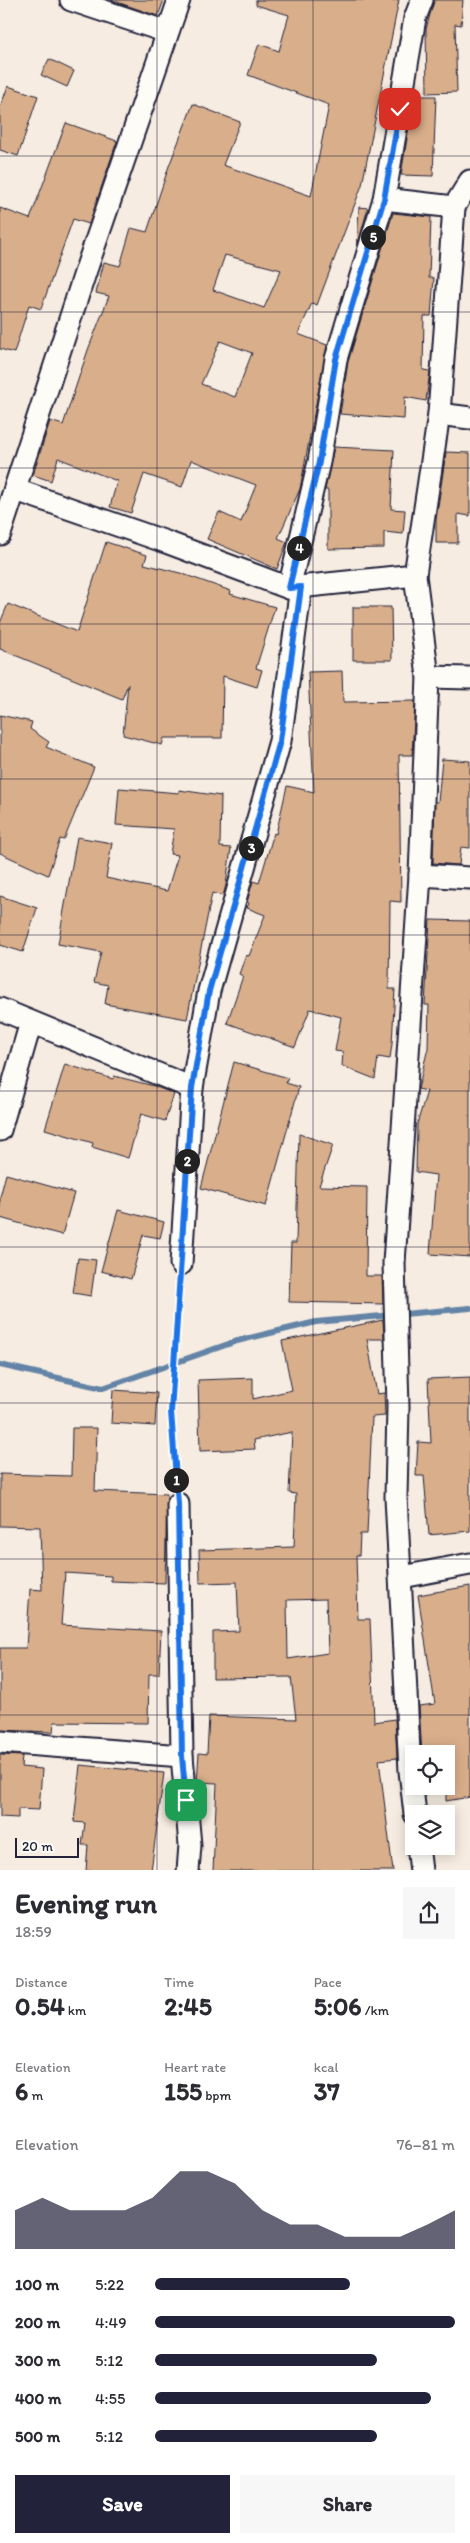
<!DOCTYPE html>
<meta charset="utf-8">
<style>
:root{--surface:#fff;--page:#f7f7f7;--text:#2b2b33;--muted:#7c7c81;--accent:#22223b}
body{margin:0;font-family:Itim,sans-serif;background:var(--page);color:var(--text);height:100vh;display:flex;flex-direction:column;font-size:19px;white-space:nowrap}
*{box-sizing:border-box;margin:0}
p{font-size:16px;color:var(--muted)}
.icon{flex:none;width:28px;height:28px;fill:none;stroke:currentColor;stroke-width:2;stroke-linecap:round;stroke-linejoin:round}
.map{position:relative;height:1870px;overflow:hidden}
.sheet{display:flex;flex-direction:column;background:var(--surface);flex:1}
.sheet>*{flex:none}
.controls{position:absolute;left:405px;top:1745px;display:grid;gap:10px}
.controls a{display:grid;place-items:center;width:50px;height:50px;border-radius:0px;background:var(--surface);box-shadow:0 2px 12px #0003;font-size:25px}
.scale{position:absolute;left:15px;bottom:12px;width:64px;box-sizing:border-box;padding-left:5px;border:2px solid #22223b;border-top:0;font-size:14px;line-height:18px;white-space:nowrap;color:#22223b;-webkit-text-stroke:4px #fdfcf7;paint-order:stroke}
.pin{position:absolute;display:grid;place-items:center;width:42px;height:42px;color:#fff;margin:-21px;border-radius:10px;box-shadow:0 2px 8px #0006}
.km{position:absolute;width:25px;height:25px;margin:-12px;border-radius:50%;background:#222;color:#fff;font-size:14px;line-height:25px;text-align:center}
.round{display:grid;place-items:center;flex:none;width:52px;height:52px;border-radius:0px;background:var(--page)}
.summary{display:flex;align-items:center;justify-content:space-between;height:85px;padding:0 15px}
h1{font-size:28px;font-weight:700;line-height:38px}
.stats{display:grid;grid-template-columns:repeat(3,1fr);gap:8px;height:85px;padding:5px 15px}
.stats div{display:grid;align-content:center}
.stats b{font-size:25px;font-weight:700}
.stats small{font-size:14px;font-weight:400}
.stats p{font-size:14px}
.chart{height:140px;padding:10px 15px}
.chart p{display:flex;justify-content:space-between}
.chart svg{width:100%;height:90px;margin-top:5px;fill:var(--accent);opacity:.7}
.primary-button{display:flex;gap:10px;margin-top:auto;padding:10px 15px}
.primary-button a{flex:1;height:58px;border-radius:0px;background:var(--accent);color:#fff;font-size:20px;font-weight:700;line-height:58px;text-align:center}
.primary-button a+a{background:var(--page);color:var(--text)}
ul{padding:0 15px;list-style:none;font-size:16px}
li{display:grid;grid-template-columns:80px 60px 1fr;align-items:center;height:38px}
li i{height:12px;border-radius:6px;background:var(--accent)}
.map>svg:first-child{display:block}
.lines{fill:none;stroke-linecap:round;stroke-linejoin:round}
.stream{stroke:#6384a6;stroke-width:6}
.building{fill:#d9ae8a;stroke:#22223b;fill-rule:evenodd}
.minor-casing{stroke:#22223b;stroke-width:25}
.path{stroke:#22223b;stroke-width:3;stroke-dasharray:5 4;stroke-linecap:butt}
.minor{stroke:#fdfcf7;stroke-width:21}
.route-casing{stroke:#fff;stroke-width:10}
.route{stroke:#1a73e8;stroke-width:6}
.grid{fill:none;stroke:#22223b;stroke-width:1;stroke-opacity:0.55}
</style>
<div class="map">
<svg width="470" height="1871" viewBox="0 0 470 1871">
<rect width="100%" height="100%" fill="#f6ece1"/>
<filter id="ink" filterUnits="userSpaceOnUse"><feTurbulence type="fractalNoise" baseFrequency=".02" numOctaves="2"/><feDisplacementMap in="SourceGraphic" scale="10" xChannelSelector="R" yChannelSelector="G"/><feConvolveMatrix kernelMatrix="1 2 1 2 8 2 1 2 1" color-interpolation-filters="sRGB"/></filter>
<g filter="url(#ink)">
<g class="lines">
<polyline class="stream" points="0,1365 103,1388 237,1341 316,1322 470,1308"/>
</g>
<g class="building">
<polygon points="111,0 164,0 158,16"/>
<path d="M256 0H399L362 185 317 305 312 303 298 334 327 345 300 489 278 538 287 542 277 569 207 539 219 512 241 522 256 485 191 460 182 487 144 474 131 513 110 507 117 481 58 458 51 481 33 475 50 421 63 425 88 350 109 296 96 293 104 262 120 266 131 228 147 232 169 166 193 104 240 122 223 165 311 196 329 105 248 75 259 44 279 51 289 15 256 5ZM225 255 281 270 264 308 213 290ZM220 341 252 353 235 397 201 384Z"/>
<polygon points="434,0 463,0 461,25 455,24 457,92 427,93 426,29"/>
<polygon points="49,59 74,71 67,87 41,75"/>
<polygon points="8,86 38,96 18,156 0,150 0,108"/>
<polygon points="414,96 436,96 433,176 401,175"/>
<polygon points="66,123 117,141 89,224 73,219 41,309 29,305 14,353 0,349 0,208 30,219"/>
<polygon points="359,207 368,208 357,247"/>
<polygon points="393,213 431,217 429,278 434,278 431,316 424,316 423,370 430,371 426,401 405,397 404,419 340,414 348,362"/>
<polygon points="334,447 394,450 391,509 405,510 403,534 384,532 384,548 328,549 328,490 325,490"/>
<polygon points="446,452 470,453 470,516 458,514 458,543 436,543 436,520"/>
<polygon points="106,542 147,555 144,564 180,573 231,591 230,594 275,607 256,668 262,670 257,687 223,676 222,738 164,738 162,745 123,735 128,684 122,699 0,649 0,623 8,604 77,632"/>
<polygon points="353,607 391,607 392,660 353,660"/>
<polygon points="342,671 343,702 415,701 412,755 399,755 401,902 390,901 389,989 395,989 392,1044 390,1059 378,1057 375,1079 342,1066 343,1052 335,1051 341,1017 310,1009 295,1047 227,1023 243,976 239,974 246,955 249,956 265,915 247,908 249,903 247,902 253,881 259,883 274,833 276,834 287,786 314,792 308,672"/>
<polygon points="0,715 32,722 30,729 49,742 46,747 94,767 64,840 60,839 48,875 0,853"/>
<polygon points="442,759 470,761 470,848 461,847 459,865 433,863 435,802 438,802"/>
<polygon points="119,788 179,793 179,790 221,796 220,847 231,848 226,885 223,896 212,893 187,1019 105,1004 108,985 94,982 101,952 58,944 77,837 112,843 106,878 167,891 178,855 170,854 174,829 116,825"/>
<polygon points="0,896 37,908 23,952 0,945"/>
<polygon points="430,920 470,921 470,1257 430,1254 436,1175 416,1172 417,1124 427,1091 418,1089 428,1048 429,1005 425,1005"/>
<polygon points="234,1062 288,1078 286,1083 299,1087 266,1206 201,1188"/>
<polygon points="65,1064 113,1079 114,1076 154,1086 174,1094 165,1121 141,1114 128,1158 92,1147 93,1143 45,1129"/>
<polygon points="299,1134 333,1145 319,1186 367,1187 366,1276 382,1276 383,1304 289,1302 291,1243 296,1243"/>
<polygon points="6,1174 74,1193 62,1235 0,1218 0,1197"/>
<polygon points="118,1210 164,1222 160,1238 143,1235 131,1279 101,1271"/>
<polygon points="78,1258 96,1260 91,1296 73,1293"/>
<path d="M383 1320 384 1339H367L377 1394 384 1393 385 1416 372 1417 367 1534H360L359 1556H356L358 1619H370L374 1722 395 1719 397 1758 379 1760 393 1871H213L217 1783 197 1782 199 1753 207 1754 209 1716 296 1719 291 1677 213 1678V1632L239 1631 237 1582 200 1583 199 1550 294 1547 296 1494 289 1493 292 1432 254 1440 255 1449 200 1451 198 1380 253 1378V1399L292 1390 282 1341ZM326 1599 328 1653 288 1659 287 1600Z"/>
<polygon points="470,1377 470,1531 429,1535 424,1476 416,1476 418,1442 431,1443 428,1379"/>
<polygon points="113,1390 157,1393 155,1426 111,1423"/>
<polygon points="72,1428 97,1428 95,1491 167,1494 165,1583 111,1581 111,1576 65,1573 61,1625 161,1631 159,1674 149,1674 148,1723 54,1722 53,1732 0,1730 0,1648 26,1648 30,1589 42,1590 40,1527 0,1526 0,1474 71,1476"/>
<polygon points="470,1586 470,1797 446,1801 446,1754 422,1754 419,1706 435,1704 418,1595"/>
<polygon points="0,1755 22,1756 21,1767 42,1769 39,1810 18,1809 18,1818 0,1817"/>
<polygon points="80,1765 164,1773 151,1871 86,1871 88,1845 82,1845 85,1823 74,1822"/>
</g>
<g class="lines">
<g class="minor-casing">
<g id="minor">
<polyline points="71,0 167,32"/>
<polyline points="384,199 454,207 470,181"/>
<polyline points="439,414 470,418"/>
<polyline points="16,490 166,542 289,588 415,575"/>
<polyline points="0,534 86,270 179,0"/>
<polyline points="289,588 319,462 336,359 384,199 415,18 422,0"/>
<polyline points="428,677 470,678"/>
<polyline points="420,875 470,878"/>
<polyline points="0,1009 192,1088"/>
<polyline points="0,1130 31,1022"/>
<polyline points="181,1264 192,1088 209,991 280,741 301,587"/>
<polyline points="178,1504 182,1756 190,1845 188,1871"/>
<polyline points="402,1577 470,1564"/>
<polyline points="0,1742 182,1756"/>
<polyline points="415,1814 410,1771 396,1497 398,1407 394,1263 420,875 428,677 415,575 439,414 454,207"/>
<polyline points="418,1846 421,1871"/>
</g>
</g>
<polyline class="path" points="176,1484 171,1412 179,1283"/>
<use href="#minor" class="minor"/>
</g>
</g>
<g class="lines" filter="url(#ink)">
<g class="route-casing">
<polyline id="route" points="186,1800 182,1756 178,1504 171,1412 192,1088 209,991 280,741 301,587 289,588 319,462 336,359 384,199 400,109"/>
</g>
<use href="#route" class="route"/>
</g>
<path class="grid" d="M157 0V1871M313 0V1871M0 156H470M0 312H470M0 468H470M0 624H470M0 779H470M0 935H470M0 1091H470M0 1247H470M0 1403H470M0 1559H470M0 1715H470"/>
</svg>
<div class="controls">
<a><svg class="icon" aria-label="locate" viewBox="0 0 24 24"><circle cx="12" cy="12" r="6"/><path d="M12 2v4M12 18v4M2 12h4M18 12h4"/></svg></a>
<a><svg class="icon" aria-label="layers" viewBox="0 0 24 24"><path d="M12 4l9 5-9 5-9-5zM3 14l9 5 9-5"/></svg></a>
</div>
<div class="scale">20 m</div>
<div class="pin" style="left:186px;top:1800px;background:#1e9e55"><svg class="icon" aria-label="arrive" viewBox="0 0 24 24"><path d="M6 21V4h12l-3 4 3 4H6"/></svg></div>
<div class="pin" style="left:400px;top:109px;background:#d93025"><svg class="icon" aria-label="check" viewBox="0 0 24 24"><path d="M5 12l5 5 9-10"/></svg></div>
<b class="km" style="left:176px;top:1480px">1</b>
<b class="km" style="left:187px;top:1161px">2</b>
<b class="km" style="left:251px;top:848px">3</b>
<b class="km" style="left:299px;top:548px">4</b>
<b class="km" style="left:373px;top:237px">5</b>
</div>
<section class="sheet">
<div class="summary"><div><h1>Evening run</h1><p>18:59</p></div><a class="round"><svg class="icon" aria-label="share" viewBox="0 0 24 24"><path d="M12 15V3M7 8l5-5 5 5M5 13v7h14v-7"/></svg></a></div>
<div class="stats">
<div><p>Distance</p><b>0.54<small> km</small></b></div>
<div><p>Time</p><b>2:45</b></div>
<div><p>Pace</p><b>5:06<small> /km</small></b></div>
</div>
<div class="stats">
<div><p>Elevation</p><b>6<small> m</small></b></div>
<div><p>Heart rate</p><b>155<small> bpm</small></b></div>
<div><p>kcal</p><b>37</b></div>
</div>
<div class="chart"><p><span>Elevation</span>76–81 m</p>
<svg viewBox="0 0 160 44" preserveAspectRatio="none"><path d="M0 44V25L10 19L20 25L30 25L40 25L50 19L60 6L70 6L80 12L90 25L100 32L110 32L120 38L130 38L140 38L150 32L160 25V44z"/></svg>
</div>
<ul>
<li><b>100 m</b>5:22<i style="width:65%"></i></li>
<li><b>200 m</b>4:49<i style="width:100%"></i></li>
<li><b>300 m</b>5:12<i style="width:74%"></i></li>
<li><b>400 m</b>4:55<i style="width:92%"></i></li>
<li><b>500 m</b>5:12<i style="width:74%"></i></li>
</ul>
<div class="primary-button"><a>Save</a><a>Share</a></div>
</section>
